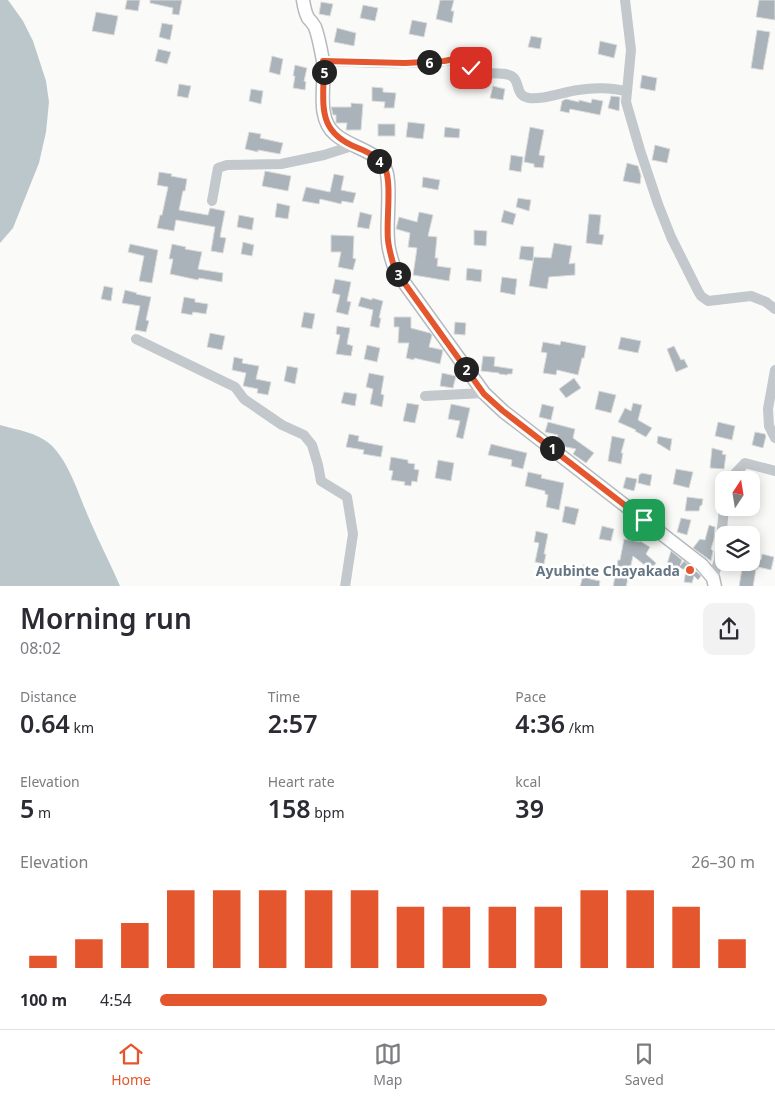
<!DOCTYPE html>
<meta charset="utf-8">
<style>
:root{--surface:#fff;--page:#f2f2f3;--text:#2b2b33;--muted:#7c7c81;--line:#e1e1e2;--accent:#e4572e}
body{margin:0;font-family:"Noto Sans",sans-serif;background:var(--page);color:var(--text);height:100vh;display:flex;flex-direction:column;font-size:19px;white-space:nowrap}
*{box-sizing:border-box;margin:0}
p{font-size:16px;color:var(--muted)}
.icon{flex:none;width:28px;height:28px;fill:none;stroke:currentColor;stroke-width:2;stroke-linecap:round;stroke-linejoin:round}
.map{position:relative;height:586px;overflow:hidden}
.panel{display:flex;flex-direction:column;background:var(--surface);flex:1}
.panel>*{flex:none}
.needle{width:32px;rotate:12deg}
.fabs{position:absolute;left:715px;top:471px;display:grid;gap:10px}
.fabs a{display:grid;place-items:center;width:45px;height:45px;border-radius:10px;background:var(--surface);box-shadow:0 2px 12px #0003;font-size:25px}
.pin{position:absolute;display:grid;place-items:center;width:42px;height:42px;color:#fff;margin:-21px;border-radius:10px;box-shadow:0 2px 8px #0006}
.km{position:absolute;width:25px;height:25px;margin:-12px;border-radius:50%;background:#222;color:#fff;font-size:14px;line-height:25px;text-align:center}
.round{display:grid;place-items:center;flex:none;width:52px;height:52px;border-radius:10px;background:var(--page)}
.headline{display:flex;align-items:center;justify-content:space-between;height:85px;padding:0 20px}
h1{font-size:28px;font-weight:600;line-height:38px}
.figures{display:grid;grid-template-columns:repeat(3,1fr);gap:8px;height:85px;padding:5px 20px}
.figures div{display:grid;align-content:center}
.figures b{font-size:25px;font-weight:600}
.figures small{font-size:14px;font-weight:400}
.figures p{font-size:14px}
.chart{height:140px;padding:10px 20px}
.chart p{display:flex;justify-content:space-between}
.chart svg{width:100%;height:90px;margin-top:5px;stroke:var(--accent);stroke-width:6}
ul{padding:0 20px;list-style:none;font-size:16px}
li{display:grid;grid-template-columns:80px 60px 1fr;align-items:center;height:38px}
li i{height:12px;border-radius:6px;background:var(--accent)}
.dock{display:flex;justify-content:space-around;align-items:center;height:70px;border-top:1px solid var(--line);background:var(--surface);font-size:14px;color:var(--muted)}
.dock a{display:grid;justify-items:center;gap:2px}
.dock .current{color:var(--accent)}
.map>svg:first-child{display:block}
.water{fill:#bbc7cb}
.building{fill:#aab3b9;stroke:#dcdcda}
.lines{fill:none;stroke-linecap:round;stroke-linejoin:round}
.major-casing{stroke:#b5babe;stroke-width:15}
.minor{stroke:#c3c8cc;stroke-width:10}
.major{stroke:#fff;stroke-width:12}
.route-casing{stroke:#fff;stroke-width:10}
.route{stroke:#e4572e;stroke-width:6}
.poi-dot{fill:#e4572e;stroke:#fff;stroke-width:2}
.labels{text-anchor:middle;dominant-baseline:central;stroke-width:5;stroke-linejoin:round;paint-order:stroke}
.poi-label{font-size:14px;font-weight:bold;fill:#657683;stroke:#fff;text-anchor:end}
</style>
<div class="map">
<svg width="775" height="587" viewBox="0 0 775 587">
<rect width="100%" height="100%" fill="#fafaf8"/>
<g class="water">
<polygon points="0,0 8,0 23,21 33,41 46,81 49,102 46,132 39,163 13,228 0,243"/>
<path d="M0 425C17 430 36 432 50 444 70 462 80 499 91 523 100 544 111 565 120 586H0Z"/>
</g>
<g class="building">
<polygon points="127,0 140,0 138,11 125,9"/>
<polygon points="150,0 182,0 179,15 172,14 173,8 150,3"/>
<polygon points="440,0 454,0 451,11 454,11 452,23 436,19"/>
<polygon points="759,0 775,0 775,20 756,17"/>
<polygon points="321,2 333,4 330,16 319,14"/>
<polygon points="363,5 378,8 375,21 360,18"/>
<polygon points="96,12 118,16 114,35 92,31"/>
<polygon points="412,20 427,23 424,37 409,34"/>
<polygon points="162,23 173,25 170,40 159,37"/>
<polygon points="337,28 356,33 354,46 334,42"/>
<polygon points="757,30 770,32 763,70 751,68"/>
<polygon points="531,36 542,38 540,49 528,47"/>
<polygon points="600,41 617,45 614,58 598,54"/>
<polygon points="158,49 171,52 167,64 155,61"/>
<polygon points="272,56 283,59 280,75 269,72"/>
<polygon points="295,65 307,68 304,81 306,82 305,90 293,88 295,76 293,76"/>
<polygon points="642,75 657,78 655,91 640,88"/>
<polygon points="179,84 191,86 188,98 177,96"/>
<polygon points="493,86 505,89 503,100 490,98"/>
<polygon points="372,87 383,88 383,92 396,93 394,108 384,108 385,102 372,101"/>
<polygon points="251,89 263,91 261,104 249,101"/>
<polygon points="611,96 620,97 619,111 608,108"/>
<polygon points="566,99 579,102 579,100 591,103 592,99 603,101 600,115 570,109 569,113 560,111 562,101"/>
<polygon points="351,103 363,104 361,130 346,130 347,123 336,123 336,115 333,115 331,107 351,107"/>
<polygon points="408,122 425,124 423,139 406,137"/>
<rect x="378" y="124" width="17" height="12"/>
<polygon points="445,127 460,129 459,138 444,137"/>
<polygon points="530,127 544,130 539,155 545,156 543,168 534,167 534,164 524,162"/>
<polygon points="249,132 261,134 260,138 283,143 280,154 258,150 258,152 245,149"/>
<polygon points="655,145 670,149 667,163 652,160"/>
<polygon points="511,155 523,157 521,172 509,170"/>
<polygon points="627,163 638,166 641,176 640,184 623,181"/>
<polygon points="265,171 291,176 288,191 262,186"/>
<polygon points="159,172 172,174 171,176 187,179 185,191 183,191 179,210 208,215 210,208 225,211 220,237 226,238 223,253 211,251 215,227 176,220 174,231 157,228 160,215 162,215 168,187 157,185"/>
<polygon points="334,174 344,176 341,190 356,193 353,203 342,201 341,204 320,199 319,204 302,201 306,187 330,192"/>
<polygon points="423,177 440,180 438,190 422,187"/>
<polygon points="518,198 531,200 529,211 516,207"/>
<polygon points="277,203 290,206 288,219 275,217"/>
<polygon points="504,210 516,214 513,225 501,222"/>
<polygon points="360,212 372,215 369,229 357,227"/>
<polygon points="419,212 433,215 428,236 437,237 435,258 438,258 437,266 451,268 449,281 413,275 417,248 408,247 410,233 396,229 399,217 417,222"/>
<polygon points="589,214 601,215 599,234 604,235 602,245 586,243"/>
<polygon points="239,215 254,218 252,230 237,227"/>
<polygon points="474,230 487,231 486,246 474,245"/>
<polygon points="331,235 354,236 353,258 356,259 353,270 338,267 341,252 331,252"/>
<polygon points="243,242 254,245 252,256 241,254"/>
<polygon points="554,243 572,246 569,264 575,263 575,275 549,277 547,289 529,286 534,257 551,258"/>
<polygon points="130,244 158,250 152,283 139,281 144,256 128,252"/>
<polygon points="172,244 186,247 185,249 202,252 198,269 223,273 222,282 199,278 198,280 170,274 173,259 169,259"/>
<polygon points="521,246 534,247 533,261 519,259"/>
<polygon points="467,268 482,270 481,282 466,280"/>
<polygon points="502,277 517,279 515,295 500,292"/>
<polygon points="335,279 351,282 347,301 351,302 348,315 336,312 340,295 332,293"/>
<polygon points="104,286 113,288 111,301 101,299"/>
<polygon points="125,290 137,293 136,294 151,297 146,320 149,321 146,332 135,330 140,306 122,303"/>
<polygon points="184,297 195,299 195,302 208,304 206,314 193,312 192,315 181,313"/>
<polygon points="361,297 372,300 372,298 383,301 379,318 381,318 379,328 370,326 373,310 358,306"/>
<polygon points="304,312 315,314 312,329 301,327"/>
<polygon points="394,317 411,317 411,328 430,333 432,335 429,347 443,350 440,364 414,358 414,360 406,358 409,343 398,343 399,327 394,327"/>
<polygon points="455,322 466,323 465,335 454,334"/>
<polygon points="337,326 350,328 347,344 353,346 351,356 336,354 340,335 336,334"/>
<polygon points="210,333 225,336 222,350 207,347"/>
<polygon points="621,337 641,341 638,353 618,349"/>
<polygon points="561,341 586,346 584,358 582,358 578,375 557,370 556,375 543,373 547,353 541,352 543,342 560,345"/>
<polygon points="367,345 380,348 377,362 364,359"/>
<polygon points="674,346 681,360 684,359 688,367 676,372 667,349"/>
<polygon points="483,356 495,357 494,366 513,369 512,374 508,374 507,375 499,374 499,373 481,371"/>
<polygon points="234,357 243,359 242,363 259,366 256,379 271,382 268,395 257,393 258,389 243,386 246,373 232,370"/>
<polygon points="287,366 298,368 295,384 284,381"/>
<polygon points="369,373 384,376 381,394 384,395 382,407 370,404 373,389 366,387"/>
<polygon points="442,373 456,376 453,388 440,386"/>
<polygon points="574,378 581,388 566,398 559,389"/>
<polygon points="599,391 616,395 611,413 595,409"/>
<polygon points="344,392 357,394 355,406 341,403"/>
<polygon points="407,403 419,405 415,423 403,421"/>
<polygon points="633,403 642,405 638,420 652,428 646,437 635,431 636,430 618,422 625,408 631,411"/>
<polygon points="451,404 470,408 463,439 456,437 460,421 448,419"/>
<polygon points="542,404 554,407 551,420 539,417"/>
<polygon points="548,422 575,429 573,438 594,453 586,463 573,454 576,449 561,446 556,442 558,435 545,432"/>
<polygon points="718,422 735,426 732,440 715,436"/>
<polygon points="755,432 765,434 766,436 763,448 752,445"/>
<polygon points="349,434 359,436 358,441 383,446 381,457 363,454 364,450 346,447"/>
<polygon points="612,436 625,439 621,453 623,453 621,464 608,461"/>
<polygon points="658,436 672,439 670,451 657,443"/>
<polygon points="491,444 527,453 523,469 511,466 512,460 488,455"/>
<polygon points="712,448 723,451 722,454 726,455 724,469 710,468"/>
<polygon points="391,457 408,460 408,463 415,464 414,469 419,470 417,482 412,481 411,486 404,485 405,482 391,480 393,471 389,470"/>
<polygon points="438,460 454,463 451,481 435,478"/>
<polygon points="676,469 693,472 689,488 673,484"/>
<polygon points="528,472 542,475 541,478 564,483 559,510 546,507 548,495 545,494 545,491 525,486"/>
<polygon points="642,473 652,475 650,486 638,483 639,475"/>
<polygon points="626,477 637,479 634,491 623,488"/>
<polygon points="687,497 703,499 702,505 700,506 699,511 685,511"/>
<polygon points="565,506 579,509 575,525 562,522"/>
<polygon points="681,518 691,520 687,535 677,532"/>
<polygon points="709,525 715,527 714,539 711,549 713,551 711,561 693,548 700,539 705,540"/>
<polygon points="602,526 614,529 611,541 599,539"/>
<polygon points="536,531 548,534 544,554 546,554 544,564 535,562 539,543 534,542"/>
<polygon points="624,539 640,542 640,541 650,547 646,554 656,563 651,570 633,556 626,587 613,587 618,560 620,560"/>
<polygon points="671,551 682,560 680,566 684,561 696,571 701,576 698,580 694,576 692,583 684,582 686,570 667,564"/>
<polygon points="762,554 774,557 771,570 758,567 758,569 756,569 753,587 739,587 743,562 751,562 751,558 761,560"/>
<polygon points="583,565 592,567 590,579 600,581 599,587 580,587 583,575 581,575"/>
</g>
<g class="lines">
<g class="major-casing">
<path id="major" d="M303 0C304 7 305 12 308 18 311 21 313 23 315 27 319 38 321 50 323 61 326 84 315 117 335 134 349 147 376 150 385 168 392 181 386 223 388 240 388 250 392 260 395 270L484 393 503 411 702 565 713 578 715 587"/>
</g>
<g class="minor">
<polyline points="625,0 631,50 626,102 640,150 658,204 671,237 698,291 701,296 708,301 751,296 766,302 775,309"/>
<path d="M323 61C351 62 379 64 407 63 419 63 432 63 445 61 451 60 457 58 463 60 472 63 470 72 481 73 489 74 508 71 514 78 520 85 516 96 529 98 545 100 562 92 578 90 596 87 609 88 627 91"/>
<polyline points="212,201 218,168 227,165 281,164 324,155 352,146"/>
<polyline points="136,339 235,387 244,399 282,425 304,435 312,445 318,465 321,481 347,497 353,534 345,587"/>
<polyline points="775,370 768,409 769,426 775,438"/>
<polyline points="425,396 484,393"/>
<polyline points="729,480 745,463 775,471"/>
<polyline points="713,578 719,560 724,508"/>
</g>
<use href="#major" class="major"/>
</g>
<g class="lines">
<g class="route-casing">
<path id="route" d="M471 68 467 62 462 60 454 59 444 61 405 63 323 61C326 100 312 130 358 148 368 152 380 158 385 168 392 182 386 223 388 240 389 250 392 260 395 270L484 394 503 411 644 520"/>
</g>
<use href="#route" class="route"/>
</g>
<circle class="poi-dot" cx="690" cy="570" r="5"/>
<g class="labels">
<g class="poi-label">
<text x="680" y="570">Ayubinte Chayakada</text>
</g>
</g>
</svg>
<div class="fabs">
<a><svg class="needle" viewBox="-14 -14 28 28"><path d="M0-13l5 13h-10z" fill="#e53935"/><path d="M0 13l5-13h-10z" fill="#7c7c81"/></svg></a>
<a><svg class="icon" aria-label="layers" viewBox="0 0 24 24"><path d="M12 4l9 5-9 5-9-5zM3 14l9 5 9-5"/></svg></a>
</div>
<div class="pin" style="left:644px;top:520px;background:#1e9e55"><svg class="icon" aria-label="arrive" viewBox="0 0 24 24"><path d="M6 21V4h12l-3 4 3 4H6"/></svg></div>
<div class="pin" style="left:471px;top:68px;background:#d93025"><svg class="icon" aria-label="check" viewBox="0 0 24 24"><path d="M5 12l5 5 9-10"/></svg></div>
<b class="km" style="left:552px;top:448px">1</b>
<b class="km" style="left:466px;top:369px">2</b>
<b class="km" style="left:398px;top:274px">3</b>
<b class="km" style="left:379px;top:161px">4</b>
<b class="km" style="left:324px;top:72px">5</b>
<b class="km" style="left:429px;top:62px">6</b>
</div>
<section class="panel">
<div class="headline"><div><h1>Morning run</h1><p>08:02</p></div><a class="round"><svg class="icon" aria-label="share" viewBox="0 0 24 24"><path d="M12 15V3M7 8l5-5 5 5M5 13v7h14v-7"/></svg></a></div>
<div class="figures">
<div><p>Distance</p><b>0.64<small> km</small></b></div>
<div><p>Time</p><b>2:57</b></div>
<div><p>Pace</p><b>4:36<small> /km</small></b></div>
</div>
<div class="figures">
<div><p>Elevation</p><b>5<small> m</small></b></div>
<div><p>Heart rate</p><b>158<small> bpm</small></b></div>
<div><p>kcal</p><b>39</b></div>
</div>
<div class="chart"><p><span>Elevation</span>26–30 m</p>
<svg viewBox="0 0 160 44" preserveAspectRatio="none"><path d="M5 44V38M15 44V30M25 44V22M35 44V6M45 44V6M55 44V6M65 44V6M75 44V6M85 44V14M95 44V14M105 44V14M115 44V14M125 44V6M135 44V6M145 44V14M155 44V30"/></svg>
</div>
<ul>
<li><b>100 m</b>4:54<i style="width:65%"></i></li>
</ul>
</section>
<nav class="dock">
<a class="current"><svg class="icon" aria-label="home" viewBox="0 0 24 24"><path d="M3 11l9-7 9 7M6 9v11h12V9"/></svg>Home</a>
<a><svg class="icon" aria-label="map" viewBox="0 0 24 24"><path d="M3 6l6-2 6 2 6-2v14l-6 2-6-2-6 2zM9 4v14M15 6v14"/></svg>Map</a>
<a><svg class="icon" aria-label="saved" viewBox="0 0 24 24"><path d="M7 4h10v16l-5-4-5 4z"/></svg>Saved</a>
</nav>
